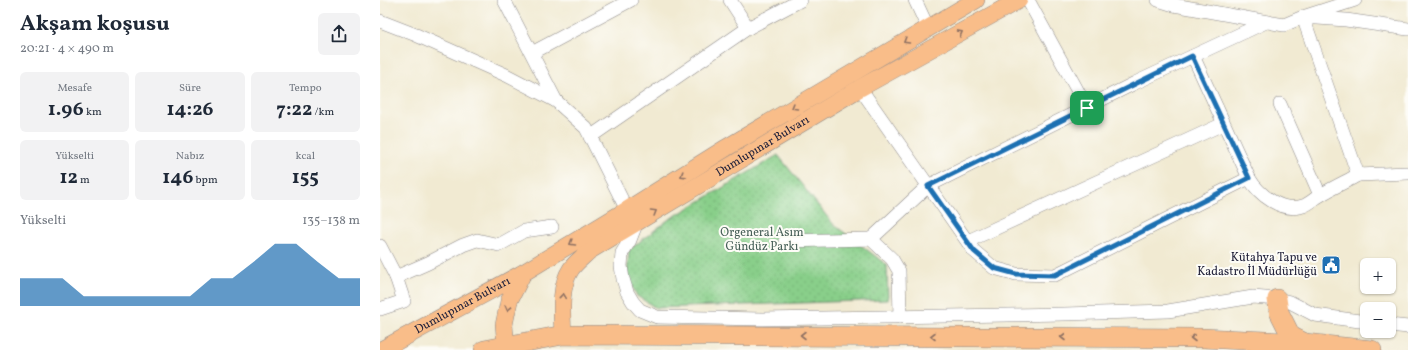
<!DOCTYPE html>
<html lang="tr">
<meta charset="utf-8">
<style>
:root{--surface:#fff;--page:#f2f2f3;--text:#1f2937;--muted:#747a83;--accent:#1f6fb2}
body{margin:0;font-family:Vollkorn,serif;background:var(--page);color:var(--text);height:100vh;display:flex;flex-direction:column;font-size:15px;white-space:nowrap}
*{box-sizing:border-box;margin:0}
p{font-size:13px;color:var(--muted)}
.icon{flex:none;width:22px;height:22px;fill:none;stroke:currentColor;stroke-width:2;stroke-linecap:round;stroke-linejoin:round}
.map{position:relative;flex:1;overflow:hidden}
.panel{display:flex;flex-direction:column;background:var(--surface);width:380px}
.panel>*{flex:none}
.controls{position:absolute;left:980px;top:258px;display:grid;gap:8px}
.controls a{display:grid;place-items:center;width:36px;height:36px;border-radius:6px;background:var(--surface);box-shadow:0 1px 3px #0004;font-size:20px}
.pin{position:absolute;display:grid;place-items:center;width:34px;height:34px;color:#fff;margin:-17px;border-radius:8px;box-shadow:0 2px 6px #0006}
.round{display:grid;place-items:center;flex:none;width:42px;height:42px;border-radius:6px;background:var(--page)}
.overview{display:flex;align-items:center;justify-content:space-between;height:68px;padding:0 20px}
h1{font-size:22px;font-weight:700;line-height:30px}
.figures{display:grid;grid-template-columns:repeat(3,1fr);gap:6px;height:68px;padding:4px 20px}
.figures div{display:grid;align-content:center;border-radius:6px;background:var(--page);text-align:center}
.figures b{font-size:20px;font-weight:700}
.figures small{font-size:11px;font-weight:400}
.figures p{font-size:11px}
.chart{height:112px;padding:8px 20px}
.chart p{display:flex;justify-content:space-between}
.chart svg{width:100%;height:72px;margin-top:4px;fill:var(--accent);opacity:.7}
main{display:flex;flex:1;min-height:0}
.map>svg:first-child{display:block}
.park{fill:url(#park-dots);stroke:#567862}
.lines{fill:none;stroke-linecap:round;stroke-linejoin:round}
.minor-casing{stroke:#8a8686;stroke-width:14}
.major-casing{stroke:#8a8686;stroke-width:18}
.highway-casing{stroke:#8a8686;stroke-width:20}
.minor{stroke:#fff;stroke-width:13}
.major{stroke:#f9bd89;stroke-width:17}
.highway{stroke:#f9bd89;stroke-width:19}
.oneway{stroke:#8e7062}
.route-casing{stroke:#fff;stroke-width:8}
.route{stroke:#1f6fb2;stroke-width:5}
.labels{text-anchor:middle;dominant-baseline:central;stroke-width:4;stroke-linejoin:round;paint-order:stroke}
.street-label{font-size:12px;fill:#22223b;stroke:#fdfcf7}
.park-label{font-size:12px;fill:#465f57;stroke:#fdfcf7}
.poi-label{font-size:12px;fill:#22223b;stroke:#fdfcf7;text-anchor:end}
</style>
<main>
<section class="panel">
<div class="overview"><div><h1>Akşam koşusu</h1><p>20:21 · 4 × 490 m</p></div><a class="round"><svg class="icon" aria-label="share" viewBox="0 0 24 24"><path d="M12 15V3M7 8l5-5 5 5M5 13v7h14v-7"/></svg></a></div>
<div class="figures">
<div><p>Mesafe</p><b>1.96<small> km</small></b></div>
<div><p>Süre</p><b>14:26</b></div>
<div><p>Tempo</p><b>7:22<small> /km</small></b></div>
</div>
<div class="figures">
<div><p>Yükselti</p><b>12<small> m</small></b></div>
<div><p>Nabız</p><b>146<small> bpm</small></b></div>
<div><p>kcal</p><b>155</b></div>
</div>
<div class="chart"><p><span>Yükselti</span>135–138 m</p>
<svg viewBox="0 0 160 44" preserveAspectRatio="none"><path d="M0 44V27L10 27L20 27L30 38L40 38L50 38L60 38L70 38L80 38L90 27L100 27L110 17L120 6L130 6L140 17L150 27L160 27V44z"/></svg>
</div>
</section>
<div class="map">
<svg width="1028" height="350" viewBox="0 0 1028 350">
<defs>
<pattern id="park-dots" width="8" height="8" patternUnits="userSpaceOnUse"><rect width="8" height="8" fill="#89cf8a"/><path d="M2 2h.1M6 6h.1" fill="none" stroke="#76b178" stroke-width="1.8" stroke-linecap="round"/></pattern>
</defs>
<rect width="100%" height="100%" fill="#fdfcf7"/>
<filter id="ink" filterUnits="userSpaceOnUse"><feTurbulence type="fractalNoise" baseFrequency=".025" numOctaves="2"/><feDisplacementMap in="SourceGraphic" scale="8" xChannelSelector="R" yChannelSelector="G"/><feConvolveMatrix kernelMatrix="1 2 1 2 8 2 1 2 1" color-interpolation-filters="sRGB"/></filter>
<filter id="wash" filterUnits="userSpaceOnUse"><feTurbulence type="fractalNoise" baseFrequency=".012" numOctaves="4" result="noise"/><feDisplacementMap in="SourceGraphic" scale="16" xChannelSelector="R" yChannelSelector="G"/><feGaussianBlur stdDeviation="0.9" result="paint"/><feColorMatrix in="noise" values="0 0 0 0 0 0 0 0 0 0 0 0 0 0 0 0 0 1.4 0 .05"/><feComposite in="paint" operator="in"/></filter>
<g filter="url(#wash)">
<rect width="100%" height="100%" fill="#f1ead2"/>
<polygon class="park" points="398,155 453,224 507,265 508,300 276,308 257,296 247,275 249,250 288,220"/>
</g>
<g filter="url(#ink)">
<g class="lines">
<g class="minor-casing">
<g id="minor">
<polyline points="124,0 176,101"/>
<polyline points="350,0 368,28"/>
<polyline points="535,0 548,28"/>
<polyline points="648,0 707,108"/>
<polyline points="778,0 794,5 904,25 923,17 966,20 1028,29"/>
<polyline points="0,21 36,35 126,75 176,101 206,128 247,210"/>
<polyline points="152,53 251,0"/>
<path d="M813 56 869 178C879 195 902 213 923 206 929 204 934 199 939 196 952 188 965 182 978 175L923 17 975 0"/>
<polyline points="480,88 594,251 614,268 636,274 675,275 869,178"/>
<polyline points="900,104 940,195"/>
<polyline points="210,137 368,28 421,0"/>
<polyline points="978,175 1028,173"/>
<polyline points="257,222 250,240 242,253 241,266 243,279 247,292 253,302 260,310 277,317 382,319 684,314 788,311 873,297 897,299 910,302 935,315 987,322"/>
<polyline points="491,239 548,186 755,83 886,22"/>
<polyline points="405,241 491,239 512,259 519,271 520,317"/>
<polyline points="588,241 843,124"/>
<polyline points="0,246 16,277 48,263 83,245 97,240 119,245 144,231 172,227"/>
<polyline points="0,309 24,301 16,277"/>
<polyline points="1009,325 1028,327"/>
</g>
</g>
<g class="major-casing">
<g id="major">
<path id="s1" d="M183 335C182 314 179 287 191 269 196 262 203 257 209 251L480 88 639 0"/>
<polyline points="126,346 124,325 129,301 143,273"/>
<path id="s2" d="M1 350 143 273 247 210 346 148 596 0"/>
</g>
</g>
<g class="highway-casing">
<g id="highway">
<polyline points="897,299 899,312 911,336 925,343"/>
<polyline points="104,350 183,335 823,338 925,343 992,350"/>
</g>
</g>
<use href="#minor" class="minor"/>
<use href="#major" class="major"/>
<use href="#highway" class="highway"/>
</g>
<defs><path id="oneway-chevron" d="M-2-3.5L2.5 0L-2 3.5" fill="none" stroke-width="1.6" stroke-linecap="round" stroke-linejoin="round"/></defs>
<g class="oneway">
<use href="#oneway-chevron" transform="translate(580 33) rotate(-29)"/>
<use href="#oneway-chevron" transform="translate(526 41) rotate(149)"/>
<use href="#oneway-chevron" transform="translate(414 107) rotate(149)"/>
<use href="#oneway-chevron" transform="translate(303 175) rotate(148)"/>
<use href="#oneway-chevron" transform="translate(274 212) rotate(-31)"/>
<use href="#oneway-chevron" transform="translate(192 243) rotate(149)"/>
<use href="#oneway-chevron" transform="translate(183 296) rotate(-84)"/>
<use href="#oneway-chevron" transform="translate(128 308) rotate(104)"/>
<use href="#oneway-chevron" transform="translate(423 335) rotate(-180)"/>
<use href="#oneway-chevron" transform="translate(553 336) rotate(-180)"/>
<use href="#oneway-chevron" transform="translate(683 337) rotate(-180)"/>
<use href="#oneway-chevron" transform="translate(813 338) rotate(-180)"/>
</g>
</g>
<g class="lines" filter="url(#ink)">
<g class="route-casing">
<polygon id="route" points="812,56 869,178 675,275 636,274 614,268 594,251 548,186 755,84"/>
</g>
<use href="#route" class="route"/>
</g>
<defs>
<g id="civic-square" transform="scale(1)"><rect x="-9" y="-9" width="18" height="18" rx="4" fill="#1f6fb2" stroke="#fdfcf7"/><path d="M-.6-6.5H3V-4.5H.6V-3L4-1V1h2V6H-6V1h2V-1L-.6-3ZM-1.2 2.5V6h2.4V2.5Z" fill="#fff"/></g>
</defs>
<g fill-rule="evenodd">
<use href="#civic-square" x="951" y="265"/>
</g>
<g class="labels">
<g class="street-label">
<text stroke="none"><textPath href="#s1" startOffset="296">Dumlupınar Bulvarı</textPath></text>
<text stroke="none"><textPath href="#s2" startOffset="93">Dumlupınar Bulvarı</textPath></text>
</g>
<g class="park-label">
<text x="382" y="233">Orgeneral Asım<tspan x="382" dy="14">Gündüz Parkı</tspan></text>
</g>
<g class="poi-label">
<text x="937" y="258">Kütahya Tapu ve<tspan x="937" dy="14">Kadastro İl Müdürlüğü</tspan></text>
</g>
</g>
</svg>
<div class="controls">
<a>+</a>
<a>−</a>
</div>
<div class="pin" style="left:707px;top:108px;background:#1e9e55"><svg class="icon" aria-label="arrive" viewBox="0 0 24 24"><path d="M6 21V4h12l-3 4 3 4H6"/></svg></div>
</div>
</main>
